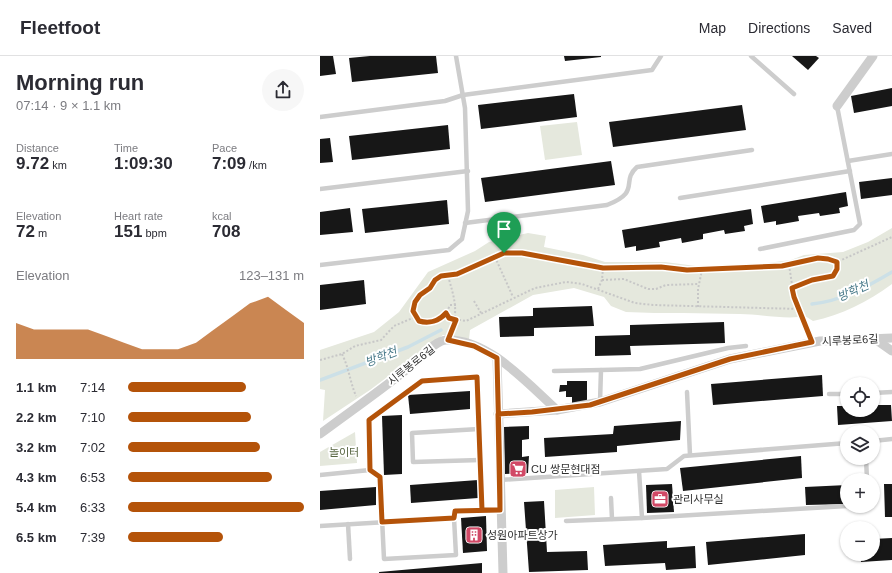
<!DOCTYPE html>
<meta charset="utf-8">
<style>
:root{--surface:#fff;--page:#f7f7f7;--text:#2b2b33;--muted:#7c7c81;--line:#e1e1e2;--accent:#b45309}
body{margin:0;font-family:Helvetica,"Noto Sans KR",sans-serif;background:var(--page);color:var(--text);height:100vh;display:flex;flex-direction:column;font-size:15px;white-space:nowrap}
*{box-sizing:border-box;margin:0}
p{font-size:13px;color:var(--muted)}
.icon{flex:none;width:22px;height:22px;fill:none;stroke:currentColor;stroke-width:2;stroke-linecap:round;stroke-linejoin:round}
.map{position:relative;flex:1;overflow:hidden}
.details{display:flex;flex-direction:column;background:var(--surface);width:320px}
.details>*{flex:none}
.buttons{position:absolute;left:520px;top:321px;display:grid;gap:8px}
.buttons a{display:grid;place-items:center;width:40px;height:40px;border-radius:50%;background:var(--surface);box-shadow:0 1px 3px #0004;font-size:20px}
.pin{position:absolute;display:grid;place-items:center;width:34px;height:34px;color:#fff;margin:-41px -17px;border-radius:50% 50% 50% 0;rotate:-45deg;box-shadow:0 0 4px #0007}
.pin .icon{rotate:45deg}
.round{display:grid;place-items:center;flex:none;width:42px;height:42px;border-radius:21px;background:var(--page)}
.summary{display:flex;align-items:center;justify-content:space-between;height:68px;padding:0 16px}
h1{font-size:22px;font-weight:800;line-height:30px}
.metrics{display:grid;grid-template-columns:repeat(3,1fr);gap:6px;height:68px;padding:4px 16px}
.metrics div{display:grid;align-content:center}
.metrics b{font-size:17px;font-weight:800}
.metrics small{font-size:11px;font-weight:400}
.metrics p{font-size:11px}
.chart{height:112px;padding:8px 16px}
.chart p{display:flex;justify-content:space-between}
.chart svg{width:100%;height:72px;margin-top:4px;fill:var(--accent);opacity:.7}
ul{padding:0 16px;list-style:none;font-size:13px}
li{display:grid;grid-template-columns:64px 48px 1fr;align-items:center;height:30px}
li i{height:10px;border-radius:5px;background:var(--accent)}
header{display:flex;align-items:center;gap:24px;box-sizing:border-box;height:56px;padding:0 20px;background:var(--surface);border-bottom:1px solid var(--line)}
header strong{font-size:19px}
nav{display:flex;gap:22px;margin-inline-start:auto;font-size:14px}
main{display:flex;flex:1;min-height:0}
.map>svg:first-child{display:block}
.green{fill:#e5e8dd}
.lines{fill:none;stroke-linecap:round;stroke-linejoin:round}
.stream{stroke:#cce0e7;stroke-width:3.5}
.building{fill:#171717}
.path{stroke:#c7c7c7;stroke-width:2;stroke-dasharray:2 2;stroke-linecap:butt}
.lane{stroke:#cdcdcd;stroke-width:4.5}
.street{stroke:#cdcdcd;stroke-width:9}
.route-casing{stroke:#fff;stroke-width:8}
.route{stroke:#b45309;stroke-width:5}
.labels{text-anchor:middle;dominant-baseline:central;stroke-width:4;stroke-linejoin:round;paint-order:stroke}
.street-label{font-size:11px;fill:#303030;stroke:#fff}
.park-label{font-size:11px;fill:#596743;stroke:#fff}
.poi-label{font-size:11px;fill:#303030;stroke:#fff;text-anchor:start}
.water-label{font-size:12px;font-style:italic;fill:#487989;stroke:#fff}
</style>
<header>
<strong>Fleetfoot</strong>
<nav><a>Map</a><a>Directions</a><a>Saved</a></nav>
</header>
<main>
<section class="details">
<div class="summary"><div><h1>Morning run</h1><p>07:14 · 9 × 1.1 km</p></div><a class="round"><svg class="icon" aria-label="share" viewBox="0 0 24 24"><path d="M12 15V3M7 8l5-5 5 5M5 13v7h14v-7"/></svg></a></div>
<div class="metrics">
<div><p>Distance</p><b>9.72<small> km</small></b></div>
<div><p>Time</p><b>1:09:30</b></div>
<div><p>Pace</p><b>7:09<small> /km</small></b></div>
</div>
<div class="metrics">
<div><p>Elevation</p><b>72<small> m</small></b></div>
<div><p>Heart rate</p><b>151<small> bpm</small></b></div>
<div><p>kcal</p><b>708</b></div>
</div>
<div class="chart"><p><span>Elevation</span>123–131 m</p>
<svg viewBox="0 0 160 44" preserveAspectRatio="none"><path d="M0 44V22L10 26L20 26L30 26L40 26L50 30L60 34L70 38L80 38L90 38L100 34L110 26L120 18L130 10L140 6L150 14L160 22V44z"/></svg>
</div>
<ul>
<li><b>1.1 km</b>7:14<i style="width:67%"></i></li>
<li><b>2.2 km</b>7:10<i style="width:70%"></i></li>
<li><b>3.2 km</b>7:02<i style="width:75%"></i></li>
<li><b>4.3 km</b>6:53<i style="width:82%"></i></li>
<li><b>5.4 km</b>6:33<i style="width:100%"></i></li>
<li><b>6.5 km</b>7:39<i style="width:54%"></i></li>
</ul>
</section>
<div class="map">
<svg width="572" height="517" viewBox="0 0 572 517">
<rect width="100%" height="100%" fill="#fff"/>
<g class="green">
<polygon points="257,66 262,99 225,104 220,70"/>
<path d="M572 172V228C548 246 521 259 493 265L485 260C467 264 440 258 420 258 382 257 344 258 306 256L291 250 284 241 254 232 213 239 150 274 149 283 123 279 50 334 3 365 5 334 0 333V294L54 276 79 256 108 216 155 195 169 186 208 177 226 180 224 191 263 199 285 206H345L376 210 447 207 471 204 484 199 523 196 548 186Z"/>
<polygon points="35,376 37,407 0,410 0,396"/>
<polygon points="274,431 275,459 235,462 235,434"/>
</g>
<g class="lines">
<g class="stream">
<path d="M492 248C521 245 547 231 572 216"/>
<polyline points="0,324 88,291 121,274"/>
</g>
</g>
<g class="building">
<polygon points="0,0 13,0 16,18 0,20"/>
<polygon points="50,0 116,0 118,17 32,26 29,2"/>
<polygon points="244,0 281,0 281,1 245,5"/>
<polygon points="472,0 496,0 499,2 488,14"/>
<polygon points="572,32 572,50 534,57 531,40"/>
<polygon points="254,38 257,61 161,73 158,49"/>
<polygon points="422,49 426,74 293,91 289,66"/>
<polygon points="128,69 130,93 32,104 29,80"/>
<polygon points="10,82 13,106 0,107 0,83"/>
<polygon points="291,105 295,129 165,146 161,122"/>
<polygon points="572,122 572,139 541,143 539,126"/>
<polygon points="526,136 528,150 519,152 520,157 500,160 499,157 478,160 479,165 456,169 456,165 444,167 441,150"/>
<polygon points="127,144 129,168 45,177 42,153"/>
<polygon points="30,152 33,176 0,179 0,156"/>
<polygon points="431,153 433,168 424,170 425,175 405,178 404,174 383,178 383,183 362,187 361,182 339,186 340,191 316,195 316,190 305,192 302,174"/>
<polygon points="44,224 46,248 0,254 0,229"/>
<polygon points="272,250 274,270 214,272 214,280 180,281 179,261 213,260 213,252"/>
<polygon points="404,266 405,287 310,290 311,299 275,300 275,280 310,279 310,269"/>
<polygon points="502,319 503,340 393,349 391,328"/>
<polygon points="247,325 267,325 267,346 252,347 252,341 246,341 246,335 239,336 240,329 247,329"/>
<polygon points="150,335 150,353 90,358 88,339"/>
<polygon points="553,349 571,349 572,365 518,369 517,350 527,350 527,354 553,354"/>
<polygon points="82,359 82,418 64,419 62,360"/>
<polygon points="361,365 360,384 297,390 297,396 225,401 224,382 293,378 294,370"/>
<polygon points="209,370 209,383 202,384 202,401 209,400 208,417 185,418 184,371"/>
<polygon points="481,400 482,422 363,435 360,412"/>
<polygon points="158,424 158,442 91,447 90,429"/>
<polygon points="352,428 354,456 327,457 326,429"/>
<polygon points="564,428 572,428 572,461 565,461"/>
<polygon points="527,429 527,448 486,449 485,431"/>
<polygon points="56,431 56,449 0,454 0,435"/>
<polygon points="224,445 227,496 267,495 268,514 209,516 204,446"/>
<polygon points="166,460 167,495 143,497 141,462"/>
<polygon points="485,478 485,499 388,509 386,486"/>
<polygon points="572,482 572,504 541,506 540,498 553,498 553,483"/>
<polygon points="347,485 347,492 375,490 376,512 346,514 345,507 285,510 283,489"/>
<polygon points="162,507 162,517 59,517 59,516"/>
</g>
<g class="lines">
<g class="path">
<polyline points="175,201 193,241"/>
<polyline points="469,209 474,241 489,278"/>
<path d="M128 220C134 241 139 254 131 276"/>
<polyline points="282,224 304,223 328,233 336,233 346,229 379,228"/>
<polyline points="472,232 492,224 513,220 517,213 517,207"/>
<polyline points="278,233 282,224 283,211"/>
<polyline points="154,245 161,257"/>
<path d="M136 249H130C125 262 113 269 99 265L93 255 95 246 100 239 110 233 115 225 121 221 137 219 184 197H202L283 211H341L367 214 462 210 498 202 508 203 517 206 572 181"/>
<polyline points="378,251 378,233 382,214"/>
<polyline points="126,257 129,262 146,265 215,232 246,226 262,228 315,247 333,249 479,253"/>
<path d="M22 298C29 312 30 326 36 340"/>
<polyline points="0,304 22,298 35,290 61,284 74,270 95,261"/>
</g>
<g class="lane">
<polyline points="431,0 474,38"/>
<polyline points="0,61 125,45 143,39 332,14 341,0"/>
<polyline points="528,105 572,98"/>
<polyline points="0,133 148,115"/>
<polyline points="360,142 530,115"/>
<path d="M145 167 287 149C322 135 300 126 317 111L432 94"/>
<polyline points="440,193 534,174 540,168 517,50"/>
<polyline points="0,209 129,194 142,183 148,155 145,52 136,0"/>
<polyline points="234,315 281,314"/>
<polyline points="367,336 370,399"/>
<polyline points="553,337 572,336"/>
<polyline points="509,338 527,338"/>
<polyline points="280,346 281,314 320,313 408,292 426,290"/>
<polyline points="159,373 92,377 93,406 160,404"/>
<polyline points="553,385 572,383"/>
<polyline points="546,402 547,424"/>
<polyline points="0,419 50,414"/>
<polyline points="180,424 347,413 364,400 527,387"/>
<polyline points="291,442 292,463"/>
<polyline points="134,462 136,499 64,503 60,421 50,414 49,364 102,325 157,321 162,454"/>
<polyline points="322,462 527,450"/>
<polyline points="246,465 322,462 319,415"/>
<polyline points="28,468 30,503"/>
<polyline points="0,470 134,462 135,455 180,454"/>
</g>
<g class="street">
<polyline points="517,50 553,0"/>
<polyline points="555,283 572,295"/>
<polyline points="177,302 183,517"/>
<polyline points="178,358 237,354"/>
<path d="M0 378C32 354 66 331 97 305 105 298 115 285 126 284 168 282 208 328 237 354L280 346 410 303 500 285 572 282"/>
</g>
</g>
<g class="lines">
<g class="route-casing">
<path id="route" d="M184 197 137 218 121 220 115 224 110 232 100 239 95 246 93 255 99 265C109 268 119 265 126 257L129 262 136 264 128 284 154 290 177 302C178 353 180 403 180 454L135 455 134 462 62 466 60 421 50 414 49 364 102 325 157 321 162 454H180L178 358 212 356 270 349 410 303 492 286 474 241 472 232 492 224 513 220 517 213V206L508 203 498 202 462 210 367 214 341 211 283 212 202 197H184"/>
</g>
<use href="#route" class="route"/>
</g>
<defs>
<g id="supermarket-square" transform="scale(0.9)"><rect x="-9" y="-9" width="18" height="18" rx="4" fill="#d14966" stroke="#fff"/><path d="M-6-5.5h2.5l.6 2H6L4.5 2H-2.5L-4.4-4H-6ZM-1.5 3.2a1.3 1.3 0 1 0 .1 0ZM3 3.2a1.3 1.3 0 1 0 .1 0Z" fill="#fff"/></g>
<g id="office-square" transform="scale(0.9)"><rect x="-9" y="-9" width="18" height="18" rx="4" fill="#d14966" stroke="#fff"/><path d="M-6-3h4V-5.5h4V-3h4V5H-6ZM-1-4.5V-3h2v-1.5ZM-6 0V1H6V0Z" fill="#fff"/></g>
<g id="building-square" transform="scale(0.9)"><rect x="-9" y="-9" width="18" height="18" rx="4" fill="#d14966" stroke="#fff"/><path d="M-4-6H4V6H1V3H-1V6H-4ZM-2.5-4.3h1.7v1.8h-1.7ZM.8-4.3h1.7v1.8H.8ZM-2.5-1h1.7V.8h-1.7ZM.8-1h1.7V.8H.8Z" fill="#fff"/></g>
</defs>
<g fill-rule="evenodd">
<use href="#supermarket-square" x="198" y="413"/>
<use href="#office-square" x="340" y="443"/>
<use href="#building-square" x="154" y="479"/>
</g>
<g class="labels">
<g class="street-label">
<text transform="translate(530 284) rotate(-3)">시루봉로6길</text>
<text transform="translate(91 309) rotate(-39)">시루봉로6길</text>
</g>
<g class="park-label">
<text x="24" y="396">놀이터</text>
</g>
<g class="poi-label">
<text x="211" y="413">CU 쌍문현대점</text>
<text x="353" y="443">관리사무실</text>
<text x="167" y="479">성원아파트상가</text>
</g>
<g class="water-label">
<text transform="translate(533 235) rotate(-24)">방학천</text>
<text transform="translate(61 301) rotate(-21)">방학천</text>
</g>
</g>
</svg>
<div class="buttons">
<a><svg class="icon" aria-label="locate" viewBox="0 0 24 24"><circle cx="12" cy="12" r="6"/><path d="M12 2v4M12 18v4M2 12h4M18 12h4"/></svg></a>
<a><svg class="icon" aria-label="layers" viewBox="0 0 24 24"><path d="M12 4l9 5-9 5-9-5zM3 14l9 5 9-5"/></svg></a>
<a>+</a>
<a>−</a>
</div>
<div class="pin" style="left:184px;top:197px;background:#1e9e55"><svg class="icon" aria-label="arrive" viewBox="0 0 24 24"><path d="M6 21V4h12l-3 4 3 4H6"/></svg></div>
</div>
</main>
